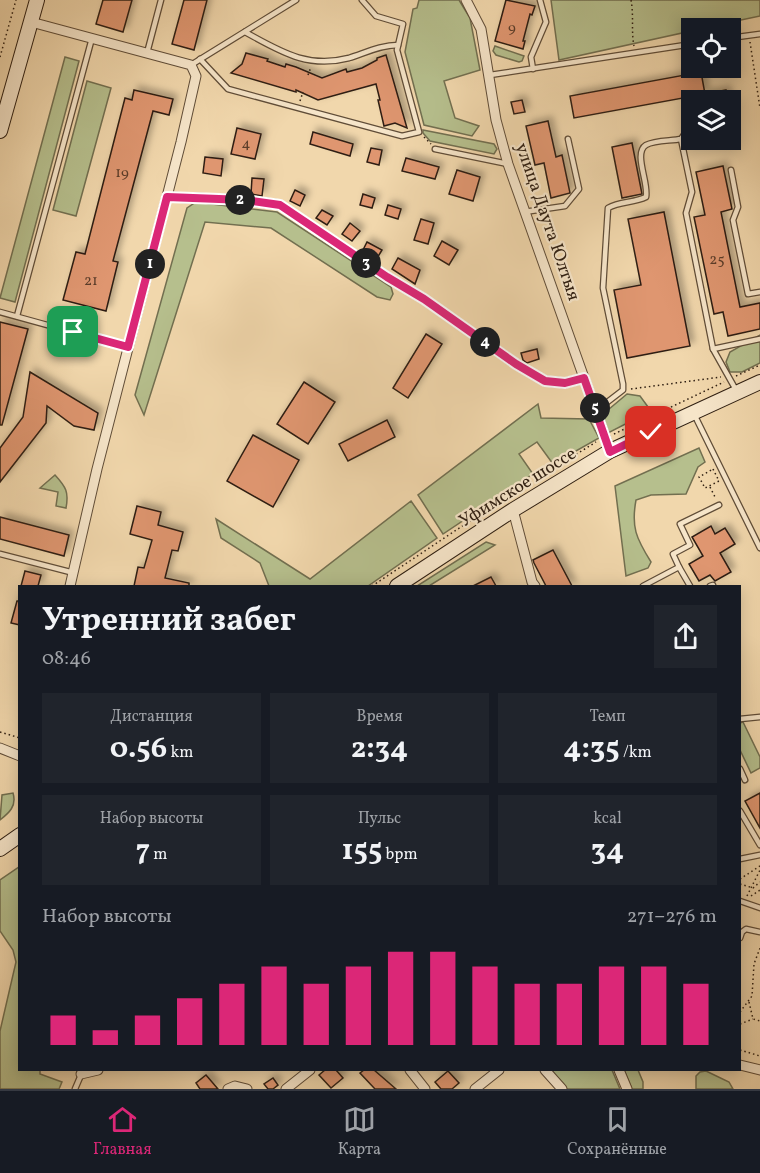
<!DOCTYPE html>
<html lang="ru">
<meta charset="utf-8">
<style>
:root{--surface:#171b24;--page:#20242c;--text:#f1f3f6;--muted:#9ea1a6;--line:#363941;--accent:#db2777}
body{margin:0;font-family:Vollkorn,serif;background:var(--page);color:var(--text);height:100vh;display:flex;flex-direction:column;font-size:22px;white-space:nowrap}
*{box-sizing:border-box;margin:0}
p{font-size:20px;color:var(--muted)}
.icon{flex:none;width:33px;height:33px;fill:none;stroke:currentColor;stroke-width:2;stroke-linecap:round;stroke-linejoin:round}
.map{position:relative;flex:1;overflow:hidden}
.side{position:absolute;left:18px;top:585px;width:723px;height:486px;display:flex;flex-direction:column;background:var(--surface);border-radius:0px;box-shadow:0 3px 15px #0003}
.side>*{flex:none}
.buttons{position:absolute;left:681px;top:18px;display:grid;gap:12px}
.buttons a{display:grid;place-items:center;width:60px;height:60px;border-radius:0px;background:var(--surface);box-shadow:0 3px 15px #0003;font-size:30px}
.pin{position:absolute;display:grid;place-items:center;width:51px;height:51px;color:#fff;margin:-26px;border-radius:12px;box-shadow:0 3px 9px #0006}
.km{position:absolute;width:30px;height:30px;margin:-15px;border-radius:50%;background:#222;color:#fff;font-size:16px;line-height:30px;text-align:center}
.round{display:grid;place-items:center;flex:none;width:63px;height:63px;border-radius:0px;background:var(--page)}
.overview{display:flex;align-items:center;justify-content:space-between;height:102px;padding:0 24px}
h1{font-size:33px;font-weight:700;line-height:45px}
.stats{display:grid;grid-template-columns:repeat(3,1fr);gap:9px;height:102px;padding:6px 24px}
.stats div{display:grid;align-content:center;border-radius:0px;background:var(--page);text-align:center}
.stats b{font-size:30px;font-weight:700}
.stats small{font-size:16px;font-weight:400}
.stats p{font-size:16px}
.chart{height:168px;padding:12px 24px}
.chart p{display:flex;justify-content:space-between}
.chart svg{width:100%;height:108px;margin-top:6px;stroke:var(--accent);stroke-width:6}
.menu{display:flex;justify-content:space-around;align-items:center;height:84px;border-top:2px solid var(--line);background:var(--surface);font-size:16px;color:var(--muted)}
.menu a{display:grid;justify-items:center;gap:3px}
.menu .on{color:var(--accent)}
.map>svg:first-child{display:block}
.green{fill:#b6bf8d;stroke:#726f50;stroke-width:1.5}
.building{fill:#df9670;stroke:#2f1f12;stroke-width:1.5;filter:url(#shadow)}
.lines{fill:none;stroke-linecap:round;stroke-linejoin:round}
.lane-casing{stroke:#604d38;stroke-width:7}
.street-casing{stroke:#604d38;stroke-width:11}
.secondary-casing{stroke:#2f1f12;stroke-width:16}
.path{stroke:#2f1f12;stroke-width:1.5;stroke-dasharray:1.5 3;stroke-linecap:butt}
.lane{stroke:#f6e5c9;stroke-width:4.5}
.street{stroke:#f6e5c9;stroke-width:9}
.secondary{stroke:#f6e5c9;stroke-width:14}
.route-casing{stroke:#fff;stroke-width:12}
.route{stroke:#db2777;stroke-width:8}
.labels{text-anchor:middle;dominant-baseline:central;stroke-width:4.5;stroke-linejoin:round;paint-order:stroke}
.number-label{font-size:15px;fill:#5b3d2a}
.street-label{font-size:18px;fill:#2f1f12;stroke:#f6e5c9}
</style>
<div class="map">
<svg width="760" height="1089" viewBox="0 0 760 1089">
<defs>
<filter id="shadow"><feDropShadow dx="4.5" dy="-4.5" stdDeviation="3" flood-color="#0004"/></filter>
</defs>
<rect width="100%" height="100%" fill="#f1d7ac"/>
<filter id="stains"><feTurbulence type="fractalNoise" baseFrequency=".00333" numOctaves="4"/><feColorMatrix values="0 0 0 0 .2 0 0 0 0 .09 0 0 0 0 .02 0 0 0 .5 -.17"/></filter>
<radialGradient id="worn" r=".72"><stop offset=".6" stop-color="#630" stop-opacity="0"/><stop offset="1" stop-color="#630" stop-opacity=".3"/></radialGradient>
<g class="green">
<polygon points="419,0 459,0 470,18 480,70 444,81 455,118 479,126 472,136 424,125 405,52 413,9 417,8"/>
<polygon points="551,0 760,0 760,16 703,28 692,28 691,31 559,60"/>
<polygon points="495,46 524,56 522,61 519,62 496,55 493,51"/>
<polygon points="65,57 79,61 15,302 0,298"/>
<polygon points="87,81 111,88 76,216 53,210"/>
<polygon points="423,130 494,144 497,149 494,154 430,141 423,133"/>
<polygon points="196,202 277,212 391,287 393,294 390,300 377,297 271,228 205,222 144,415 135,395 187,208"/>
<polygon points="760,335 760,363 742,372 730,372 726,362 730,352"/>
<polygon points="627,394 640,396 651,411 608,433 602,415"/>
<polygon points="538,404 541,418 589,419 599,438 553,464 537,442 519,454 533,474 443,534 418,495"/>
<path d="M699 448 705 462 698 467 686 494 651 495 636 500C631 527 636 538 651 562L648 568 626 576 615 486Z"/>
<path d="M55 475C66 487 69 492 66 508L56 506 58 492 40 488Z"/>
<polygon points="411,501 437,538 368,586 269,586 260,563 221,538 216,519 310,579"/>
<polygon points="486,542 495,545 429,586 417,586"/>
<polygon points="743,722 760,757 760,768 751,773 740,750 740,723"/>
<path d="M13 793C17 806 9 813 0 820L2 795Z"/>
<polygon points="19,867 20,1070 40,1070 40,1074 62,1082 59,1089 0,1089 0,1031 16,962 13,950 0,931 0,880"/>
<polygon points="551,1070 612,1070 620,1089 567,1089"/>
<polygon points="624,1070 638,1070 643,1082 643,1089 632,1089"/>
<polygon points="706,1071 729,1082 733,1089 696,1089 696,1076 700,1072"/>
</g>
<g class="building">
<polygon points="103,0 132,0 123,32 96,24"/>
<polygon points="184,0 207,0 194,50 172,44"/>
<polygon points="506,0 535,6 532,15 530,14 523,41 525,41 523,49 495,41"/>
<polygon points="246,53 268,59 267,61 285,67 286,64 296,67 322,78 346,69 347,72 362,68 377,60 377,58 386,55 407,128 395,123 384,126 378,100 380,100 376,84 318,100 296,90 296,92 231,73 242,64"/>
<polygon points="701,72 705,94 574,118 570,96"/>
<polygon points="134,90 173,99 169,115 153,111 113,261 118,262 106,311 63,300 76,252 85,254 125,98 132,100"/>
<polygon points="726,90 728,100 706,100 705,94"/>
<polygon points="522,100 525,112 514,114 511,102"/>
<polygon points="548,121 556,157 562,155 570,193 551,198 544,163 535,165 526,126"/>
<polygon points="237,128 261,134 255,159 231,154"/>
<polygon points="313,132 353,144 350,156 310,144"/>
<polygon points="632,143 642,194 622,198 612,147"/>
<polygon points="371,148 382,150 379,165 367,162"/>
<polygon points="205,157 223,159 221,176 203,173"/>
<polygon points="406,158 439,167 435,179 402,171"/>
<polygon points="723,166 732,209 721,212 740,307 760,303 760,329 728,336 723,312 714,314 694,217 705,215 696,172"/>
<polygon points="457,170 480,177 473,201 449,194"/>
<polygon points="252,178 264,179 262,196 251,194"/>
<polygon points="295,190 305,195 300,206 290,201"/>
<polygon points="363,194 375,198 372,208 360,205"/>
<polygon points="388,205 401,209 398,219 385,215"/>
<polygon points="322,210 333,216 327,225 316,218"/>
<polygon points="664,212 690,346 627,358 614,290 641,285 628,219"/>
<polygon points="421,219 434,223 428,244 414,240"/>
<polygon points="350,223 360,231 352,241 342,234"/>
<polygon points="442,241 458,250 449,265 434,256"/>
<polygon points="367,242 382,250 376,260 362,252"/>
<polygon points="398,258 420,270 415,284 392,269"/>
<polygon points="0,322 28,329 2,425 0,425"/>
<polygon points="426,334 442,344 408,398 393,388"/>
<polygon points="537,349 539,359 527,363 523,360 521,353"/>
<polygon points="30,372 98,413 94,430 74,426 47,406 46,423 0,482 0,448 23,417"/>
<polygon points="304,382 335,402 308,444 277,424"/>
<polygon points="387,420 395,437 348,461 339,444"/>
<polygon points="253,435 299,460 273,507 227,481"/>
<polygon points="137,506 161,512 158,525 183,532 178,551 172,550 165,578 189,583 189,586 134,586 138,567 144,568 152,540 130,534"/>
<polygon points="0,517 69,535 64,556 0,539"/>
<polygon points="711,526 715,534 725,528 735,544 720,553 731,572 715,581 710,575 699,581 689,564 703,556 692,537"/>
<polygon points="553,550 572,586 546,586 534,563 533,560"/>
<polygon points="25,571 41,575 38,586 21,586"/>
<polygon points="491,577 496,586 473,586"/>
<polygon points="17,601 20,601 20,625 11,623"/>
<polygon points="760,793 760,828 745,801"/>
<polygon points="325,1070 336,1070 343,1078 331,1088 319,1075"/>
<polygon points="364,1070 374,1070 396,1089 375,1089 360,1073"/>
<polygon points="448,1071 459,1083 452,1089 441,1089 435,1082"/>
<polygon points="206,1075 218,1089 200,1089 196,1083"/>
<polygon points="273,1078 278,1085 273,1089 268,1089 264,1084"/>
</g>
<g class="lines">
<g class="lane-casing">
<g id="lane">
<path d="M245 32C280 51 307 69 349 58 365 53 381 45 398 45"/>
<polyline points="730,38 760,34"/>
<polyline points="147,53 161,0"/>
<polyline points="200,59 228,89 402,136 419,132 397,50 403,24 376,16 362,0"/>
<polyline points="191,65 296,0"/>
<polyline points="533,69 531,57 546,22 540,0"/>
<polyline points="490,75 692,44"/>
<polyline points="681,139 692,192 686,213 713,349 736,390"/>
<polyline points="435,149 508,164"/>
<polyline points="731,170 738,207 733,220 748,294 760,292"/>
<polyline points="524,212 565,206 579,189 568,139"/>
<polyline points="0,312 127,347"/>
<polyline points="17,316 92,38"/>
<polyline points="713,349 760,339"/>
<path d="M597 410 623 390V384L603 288 608 208C620 201 634 203 646 197 649 183 633 153 646 145 655 140 671 141 681 139L692 123"/>
<polyline points="695,416 760,548"/>
<polyline points="0,554 74,573"/>
<polyline points="679,567 690,586"/>
<polyline points="643,586 679,567 673,554 690,545 680,524 719,505"/>
<polyline points="710,586 713,585"/>
<polyline points="740,719 760,717"/>
<polyline points="740,769 745,780"/>
<polyline points="740,811 760,845"/>
<polyline points="740,859 760,855"/>
<polyline points="740,901 760,908"/>
<polyline points="740,938 742,932 746,929 760,932"/>
<polyline points="75,1089 81,1075"/>
</g>
</g>
<g class="street-casing">
<g id="street">
<polyline points="466,0 481,29 496,120 508,164 610,451"/>
<polyline points="31,22 191,65 196,76 181,142 97,469 70,586"/>
<polyline points="167,197 245,200 280,205 387,277 424,299 516,364 545,381 565,383 584,378"/>
<polyline points="513,510 532,582 535,586"/>
<polyline points="0,748 20,756"/>
<polyline points="740,1065 760,1070"/>
<polyline points="410,1070 425,1089"/>
<polyline points="545,1070 562,1089"/>
<polyline points="619,1070 627,1089"/>
<polyline points="81,1074 98,1070"/>
<polyline points="228,1089 235,1086 247,1089"/>
<polyline points="286,1089 310,1070"/>
<polyline points="475,1089 499,1070"/>
</g>
</g>
<g class="secondary-casing">
<g id="secondary">
<polyline points="0,131 37,0"/>
<polyline points="397,586 513,510 610,451 760,382"/>
<polyline points="0,849 20,835"/>
</g>
</g>
<g class="path">
<path d="M631 0C634 16 631 31 634 46"/>
<polyline points="750,42 760,108"/>
<polyline points="0,57 16,0"/>
<polyline points="308,75 311,67"/>
<polyline points="300,101 303,92"/>
<polyline points="424,137 431,144"/>
<polyline points="736,376 760,365"/>
<polyline points="631,389 721,377"/>
<polyline points="614,434 724,382"/>
<polygon points="713,469 719,481 705,488 699,477"/>
<polyline points="710,487 716,499"/>
<polyline points="372,586 488,509 596,442"/>
<polyline points="0,732 20,738"/>
<polyline points="740,879 760,866"/>
<polyline points="740,884 753,888 760,882"/>
<polyline points="747,896 760,870"/>
<polyline points="751,896 760,890"/>
<polyline points="749,1002 753,1019 760,1021"/>
<polyline points="740,1012 752,996 754,964 760,948"/>
<polyline points="740,1024 753,1019"/>
<polyline points="740,1050 760,1056"/>
</g>
<use href="#lane" class="lane"/>
<use href="#street" class="street"/>
<use href="#secondary" class="secondary"/>
</g>
<g class="lines">
<g class="route-casing">
<polyline id="route" points="73,332 128,347 167,197 245,200 280,205 387,277 424,299 516,364 545,381 565,383 584,378 610,452 651,432"/>
</g>
<use href="#route" class="route"/>
</g>
<g class="labels">
<g class="number-label">
<text x="512" y="28">9</text>
<text x="246" y="144">4</text>
<text x="122" y="173">19</text>
<text x="717" y="260">25</text>
<text x="91" y="281">21</text>
</g>
<g class="street-label">
<text transform="translate(547 222) rotate(71)">улица Даута Юлтыя</text>
<text transform="translate(518 488) rotate(-32)">Уфимское шоссе</text>
</g>
</g>
<rect width="100%" height="100%" filter="url(#stains)"/>
<rect width="100%" height="100%" fill="url(#worn)"/>
</svg>
<div class="buttons">
<a><svg class="icon" aria-label="locate" viewBox="0 0 24 24"><circle cx="12" cy="12" r="6"/><path d="M12 2v4M12 18v4M2 12h4M18 12h4"/></svg></a>
<a><svg class="icon" aria-label="layers" viewBox="0 0 24 24"><path d="M12 4l9 5-9 5-9-5zM3 14l9 5 9-5"/></svg></a>
</div>
<div class="pin" style="left:73px;top:332px;background:#1e9e55"><svg class="icon" aria-label="arrive" viewBox="0 0 24 24"><path d="M6 21V4h12l-3 4 3 4H6"/></svg></div>
<div class="pin" style="left:651px;top:432px;background:#d93025"><svg class="icon" aria-label="check" viewBox="0 0 24 24"><path d="M5 12l5 5 9-10"/></svg></div>
<b class="km" style="left:150px;top:264px">1</b>
<b class="km" style="left:240px;top:200px">2</b>
<b class="km" style="left:366px;top:263px">3</b>
<b class="km" style="left:485px;top:342px">4</b>
<b class="km" style="left:595px;top:408px">5</b>
<section class="side">
<div class="overview"><div><h1>Утренний забег</h1><p>08:46</p></div><a class="round"><svg class="icon" aria-label="share" viewBox="0 0 24 24"><path d="M12 15V3M7 8l5-5 5 5M5 13v7h14v-7"/></svg></a></div>
<div class="stats">
<div><p>Дистанция</p><b>0.56<small> km</small></b></div>
<div><p>Время</p><b>2:34</b></div>
<div><p>Темп</p><b>4:35<small> /km</small></b></div>
</div>
<div class="stats">
<div><p>Набор высоты</p><b>7<small> m</small></b></div>
<div><p>Пульс</p><b>155<small> bpm</small></b></div>
<div><p>kcal</p><b>34</b></div>
</div>
<div class="chart"><p><span>Набор высоты</span>271–276 m</p>
<svg viewBox="0 0 160 44" preserveAspectRatio="none"><path d="M5 44V32M15 44V38M25 44V32M35 44V25M45 44V19M55 44V12M65 44V19M75 44V12M85 44V6M95 44V6M105 44V12M115 44V19M125 44V19M135 44V12M145 44V12M155 44V19"/></svg>
</div>
</section>
</div>
<nav class="menu">
<a class="on"><svg class="icon" aria-label="home" viewBox="0 0 24 24"><path d="M3 11l9-7 9 7M6 9v11h12V9"/></svg>Главная</a>
<a><svg class="icon" aria-label="map" viewBox="0 0 24 24"><path d="M3 6l6-2 6 2 6-2v14l-6 2-6-2-6 2zM9 4v14M15 6v14"/></svg>Карта</a>
<a><svg class="icon" aria-label="saved" viewBox="0 0 24 24"><path d="M7 4h10v16l-5-4-5 4z"/></svg>Сохранённые</a>
</nav>
